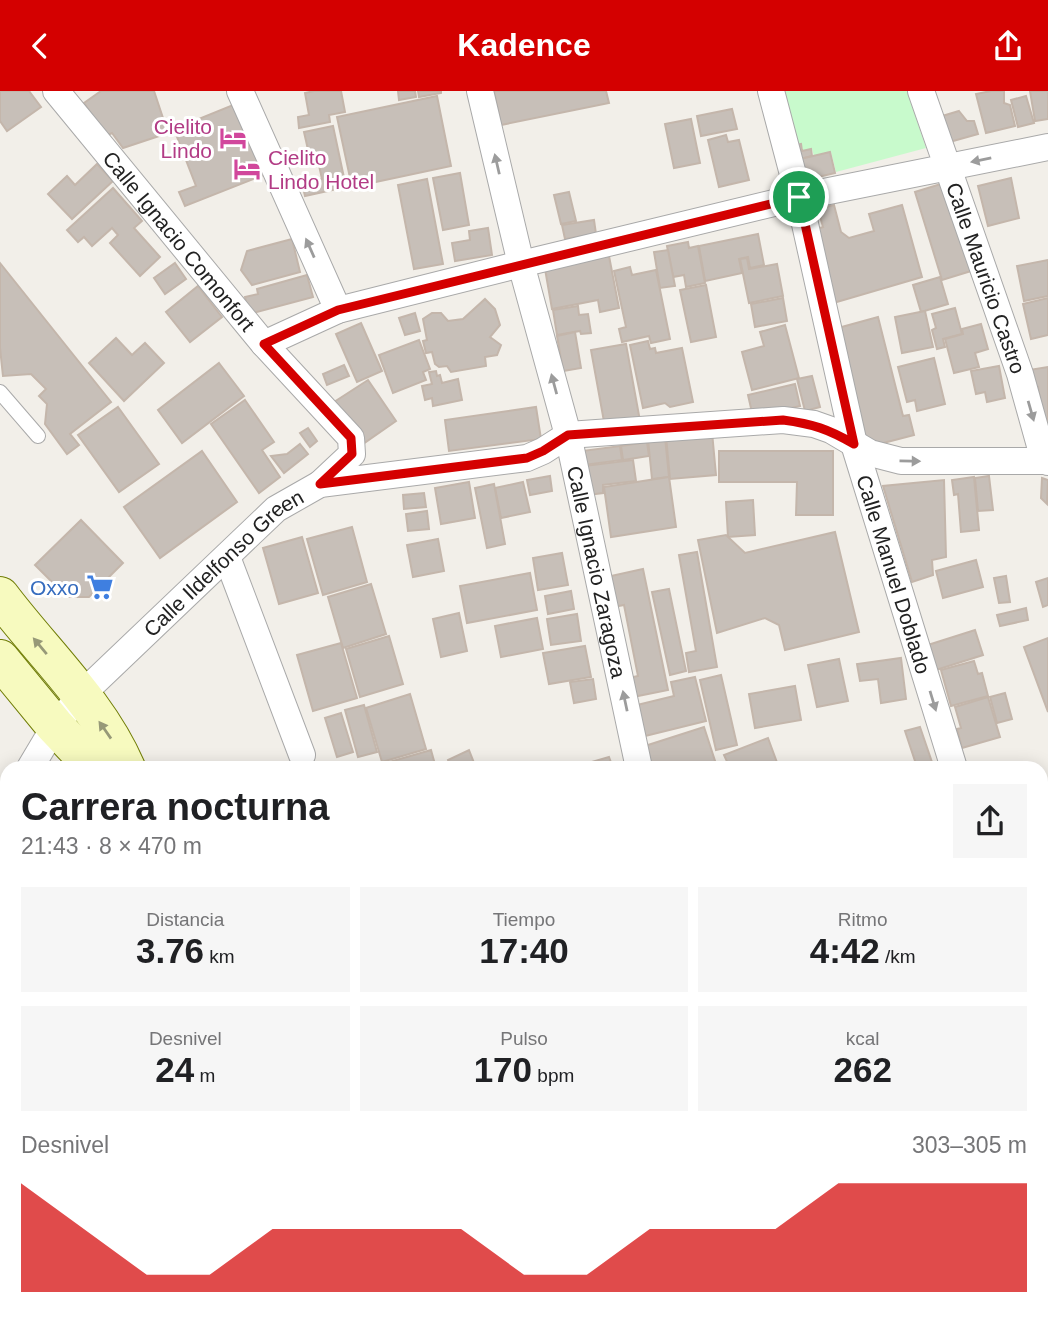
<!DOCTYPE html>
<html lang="es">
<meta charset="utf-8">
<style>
:root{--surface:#fff;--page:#f6f6f6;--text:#202124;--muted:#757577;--accent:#d40000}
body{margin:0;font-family:Arial,sans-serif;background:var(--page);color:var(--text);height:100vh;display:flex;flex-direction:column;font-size:26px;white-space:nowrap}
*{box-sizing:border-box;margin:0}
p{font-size:23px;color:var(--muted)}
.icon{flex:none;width:38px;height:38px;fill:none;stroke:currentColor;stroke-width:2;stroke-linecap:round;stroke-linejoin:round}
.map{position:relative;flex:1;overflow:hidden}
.drawer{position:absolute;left:0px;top:670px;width:1048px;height:569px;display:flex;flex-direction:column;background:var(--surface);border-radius:21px 21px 0 0;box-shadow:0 4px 18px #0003}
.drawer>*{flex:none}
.pin{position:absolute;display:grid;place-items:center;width:60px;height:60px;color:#fff;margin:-30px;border:4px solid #fff;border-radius:50%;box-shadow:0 2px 7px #0007}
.round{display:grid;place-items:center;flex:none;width:74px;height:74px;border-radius:0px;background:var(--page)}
.overview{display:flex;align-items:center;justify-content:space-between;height:119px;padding:0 21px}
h1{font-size:38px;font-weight:600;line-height:52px}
.stats{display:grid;grid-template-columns:repeat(3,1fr);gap:10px;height:119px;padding:7px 21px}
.stats div{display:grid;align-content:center;border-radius:0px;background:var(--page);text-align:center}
.stats b{font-size:35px;font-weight:600}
.stats small{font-size:19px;font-weight:400}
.stats p{font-size:19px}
.chart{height:196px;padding:14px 21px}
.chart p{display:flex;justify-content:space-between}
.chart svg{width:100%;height:126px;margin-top:7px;fill:var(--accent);opacity:.7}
header{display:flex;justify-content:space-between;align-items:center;height:91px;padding:0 21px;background:var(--accent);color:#fff;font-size:32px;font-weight:600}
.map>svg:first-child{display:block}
.education{fill:#ffffe5}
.park{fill:#c8facc}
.building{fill:#c7bfb8;stroke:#c4b6ab;stroke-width:2}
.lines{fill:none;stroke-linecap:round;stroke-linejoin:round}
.service-casing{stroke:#a9a9a9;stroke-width:16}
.minor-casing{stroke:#a9a9a9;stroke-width:28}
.secondary-casing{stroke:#707d05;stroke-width:40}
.service{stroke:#fff;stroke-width:14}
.minor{stroke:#fff;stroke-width:26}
.secondary{stroke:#f7fabf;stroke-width:38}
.oneway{fill:#9c9c9c}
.oneway2{fill:#979978}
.route-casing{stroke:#fff;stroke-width:14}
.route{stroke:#d40000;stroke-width:9}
.labels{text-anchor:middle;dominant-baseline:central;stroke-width:6;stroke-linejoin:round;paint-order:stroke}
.hotel-label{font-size:21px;fill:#b23c85;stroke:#fff;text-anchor:end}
.street-label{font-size:21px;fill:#222;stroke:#fff}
.shop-label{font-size:21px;fill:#366cbe;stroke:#fff;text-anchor:end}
</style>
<header><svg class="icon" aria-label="back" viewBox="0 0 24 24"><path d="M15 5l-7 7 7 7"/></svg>Kadence<svg class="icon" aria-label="share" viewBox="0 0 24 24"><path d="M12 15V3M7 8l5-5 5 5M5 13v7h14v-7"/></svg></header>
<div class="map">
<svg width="1048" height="1238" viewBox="0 0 1048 1238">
<rect width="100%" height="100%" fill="#f2efe9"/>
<polygon class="education" points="1048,1171 1048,1238 729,1238 728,1232 1041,1232 1041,1172"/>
<polygon class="park" points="775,0 907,0 926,57 836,81 831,61 814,65 812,58 803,60 801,52 795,54"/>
<g class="building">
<polygon points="0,0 29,0 41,16 7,40 0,30"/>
<polygon points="101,0 154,0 168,42 123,57 112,42 106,45 84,12"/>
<polygon points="314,0 341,0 345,21 329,24 330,31 299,37 298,26 309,24 305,2"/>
<polygon points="398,0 415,0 416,6 399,9"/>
<polygon points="418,0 441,0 441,2 419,6"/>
<polygon points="494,0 606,0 609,12 501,34"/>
<polygon points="991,0 1004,0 1004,12 1010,14 1015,35 986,42 976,3"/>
<polygon points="1030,0 1048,0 1048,28 1035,30"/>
<polygon points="437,5 451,75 352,96 337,26"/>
<polygon points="1026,5 1034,32 1018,36 1011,9"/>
<polygon points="238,12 266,83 185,115 179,101 196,95 174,38"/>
<polygon points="732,18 737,38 701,45 697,25"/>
<polygon points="959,20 967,30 974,30 978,43 946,52 939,26"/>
<polygon points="691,28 700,72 674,77 665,33"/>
<polygon points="333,35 346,96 305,105 302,92 322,88 316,61 309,63 304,41"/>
<polygon points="726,44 728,51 739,49 749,89 719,96 708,49"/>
<polygon points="801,53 802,60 811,58 812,65 792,70 795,54"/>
<polygon points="830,61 835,82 797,91 792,70"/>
<polygon points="97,73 113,90 72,128 48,103 67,85 75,94"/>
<polygon points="460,82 469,134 443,139 433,87"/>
<polygon points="1011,87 1019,127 988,135 978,95"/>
<polygon points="427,88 443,173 414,178 398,94"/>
<polygon points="944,92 971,180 942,189 915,101"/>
<polygon points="113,97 142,130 134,137 160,166 140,185 110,152 118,144 112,137 92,155 84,146 78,151 67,139"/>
<polygon points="569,101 576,130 561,133 554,104"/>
<polygon points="834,114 841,141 849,147 874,140 869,123 902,114 922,186 830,213 810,140 823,136 818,118"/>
<polygon points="594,129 596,143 565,148 562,134"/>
<polygon points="488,137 492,164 455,170 452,152 470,149 469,140"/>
<polygon points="758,143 764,174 750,177 748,166 739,168 742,182 705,190 699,155"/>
<polygon points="292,148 300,181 252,194 241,179 247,160"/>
<polygon points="688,151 689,157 698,155 705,192 686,196 684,184 673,186 667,155"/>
<polygon points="668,159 675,195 660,197 654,161"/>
<polygon points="609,165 619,217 600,221 598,209 552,218 545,178"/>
<polygon points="747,167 749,178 777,173 783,205 749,212 740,168"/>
<polygon points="1048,169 1048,205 1024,210 1017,175"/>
<polygon points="0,172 111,311 70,343 79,354 67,363 45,333 47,313 39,305 46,298 31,283 3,285 0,257"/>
<polygon points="175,172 186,188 165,203 154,187"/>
<polygon points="630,176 632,184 656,179 670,248 651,252 649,245 622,251 619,238 626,236 614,180"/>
<polygon points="307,184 313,206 249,223 245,206 258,203 257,198"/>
<polygon points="940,186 948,213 921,221 913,194"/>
<polygon points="706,194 716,246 691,251 680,199"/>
<polygon points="198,195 222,226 190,251 166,221"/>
<polygon points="783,207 787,230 755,236 751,213"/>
<polygon points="1048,207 1048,244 1031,248 1023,213"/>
<polygon points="485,208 495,218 500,234 490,246 501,254 497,264 485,266 486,275 451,281 447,275 439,276 435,273 432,261 426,262 423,250 427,249 423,228 432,222 441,222 448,230 463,228"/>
<polygon points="578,215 579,224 588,223 591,242 581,243 580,240 557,244 553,219"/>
<polygon points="955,217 962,243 943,248 945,256 937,258 932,239 936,237 932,223"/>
<polygon points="925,220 933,256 902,262 895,226"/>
<polygon points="415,222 420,240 405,244 399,227"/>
<polygon points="878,226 903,325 909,324 914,344 868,356 838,237"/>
<polygon points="361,232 382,280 357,291 336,243"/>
<polygon points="981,233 988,258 975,262 979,276 954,282 945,248 963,243 962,238"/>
<polygon points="785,234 799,287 752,299 742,261 764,255 760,241"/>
<polygon points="575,241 581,277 563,280 557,245"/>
<polygon points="116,247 132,264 145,252 164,272 124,310 89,272"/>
<polygon points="419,249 430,278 423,281 426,289 393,302 379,264"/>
<polygon points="648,250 650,258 655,257 656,262 682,257 693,311 670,316 665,312 643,317 630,254"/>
<polygon points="626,253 640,330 605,336 591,259"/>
<polygon points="934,267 945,313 917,320 915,309 907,311 898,276"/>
<polygon points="219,272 244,305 182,352 158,319"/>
<polygon points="344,274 349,285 327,294 323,283"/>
<polygon points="999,275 1005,307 987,311 985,301 976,303 971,280"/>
<polygon points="1048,276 1048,353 1047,353 1038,296 1032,297 1029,279"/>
<polygon points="436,280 437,285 440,284 442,292 458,288 462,309 433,315 432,307 425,309 422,295 432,293 429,281"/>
<polygon points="812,285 820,316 805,320 797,288"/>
<polygon points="368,289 396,330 360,355 331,313"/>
<polygon points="795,293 800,315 753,326 748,304"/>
<polygon points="245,309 274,351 262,359 280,386 259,402 211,333"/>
<polygon points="118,316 159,373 119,401 78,344"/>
<polygon points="536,316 541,348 449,360 445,329"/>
<polygon points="308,337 317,350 310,356 300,342"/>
<polygon points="712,341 716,384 670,388 666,345"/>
<polygon points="665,346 669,386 652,388 648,348"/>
<polygon points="647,351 649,365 623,369 621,355"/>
<polygon points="300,353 308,363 284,382 271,365 287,363"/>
<polygon points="620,355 622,369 584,374 582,360"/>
<polygon points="202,360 237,411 160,467 124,416"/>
<polygon points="719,360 833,360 833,424 796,424 797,391 719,391"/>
<polygon points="633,369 636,390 603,394 603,402 588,404 584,375"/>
<polygon points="550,385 552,400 530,404 527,389"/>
<polygon points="989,385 993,419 978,420 975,387"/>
<polygon points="669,386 676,436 611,446 604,396"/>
<polygon points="974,386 979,439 961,441 958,403 954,404 952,389"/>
<polygon points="1042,387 1048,389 1047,413 1041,407"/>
<polygon points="944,389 946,466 932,469 933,484 912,491 883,395"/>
<polygon points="469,391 475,427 441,433 435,397"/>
<polygon points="523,391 530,421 501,427 495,397"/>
<polygon points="494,393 505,453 487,457 475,397"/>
<polygon points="424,402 426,416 404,418 403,404"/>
<polygon points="753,409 755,444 728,446 726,411"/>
<polygon points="427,420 429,438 408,440 406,423"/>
<polygon points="81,429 123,472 89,506 67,506 35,474"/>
<polygon points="352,436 367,491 323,504 307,448"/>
<polygon points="835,441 859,541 785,559 779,534 765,527 717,542 698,449 726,444 745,462"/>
<polygon points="302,446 318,502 279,513 263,457"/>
<polygon points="438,448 444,480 413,486 407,454"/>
<polygon points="697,461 717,576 689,581 686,562 696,560 679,464"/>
<polygon points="562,462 568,494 538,499 533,467"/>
<polygon points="976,469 983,496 943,507 936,480"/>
<polygon points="643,478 668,599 628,607 624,588 638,585 624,514 608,517 602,487"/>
<polygon points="530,482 537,519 467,532 460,495"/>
<polygon points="1006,485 1010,511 999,512 994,487"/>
<polygon points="1048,487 1048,514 1043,516 1036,491"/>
<polygon points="371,493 386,543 343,557 328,506"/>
<polygon points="669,498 686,580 670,584 652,501"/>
<polygon points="571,500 574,518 548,523 545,505"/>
<polygon points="1026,517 1028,529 1000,535 997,524"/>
<polygon points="459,522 467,560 441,566 433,528"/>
<polygon points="577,523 581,550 551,554 547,528"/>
<polygon points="537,527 543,558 501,566 495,535"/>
<polygon points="975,539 983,564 936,579 928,554"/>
<polygon points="389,545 403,593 360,606 346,558"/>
<polygon points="1048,547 1048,621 1024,556"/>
<polygon points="341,552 357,607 313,620 297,564"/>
<polygon points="585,555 591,586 549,593 543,562"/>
<polygon points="901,567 906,608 881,612 878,588 860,590 857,573"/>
<polygon points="839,568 848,610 817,616 808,574"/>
<polygon points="974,570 978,583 982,582 988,605 951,615 941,579"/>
<polygon points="721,584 737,654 716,659 700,589"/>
<polygon points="695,586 706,630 641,646 633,615 674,605 671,591"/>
<polygon points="593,588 596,608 574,612 570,591"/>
<polygon points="795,595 801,629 755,637 749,603"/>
<polygon points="1005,602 1012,628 997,632 990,606"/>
<polygon points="410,603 426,658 382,671 366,617"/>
<polygon points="988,606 1000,646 962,657 957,638 961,637 955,616"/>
<polygon points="364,614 377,661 358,666 345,619"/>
<polygon points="341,622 353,661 337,666 325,627"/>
<polygon points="704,636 717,676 652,677 645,655"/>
<polygon points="920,636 934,677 904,677 916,673 905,640"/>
<polygon points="768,647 779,677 730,677 724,664"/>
<polygon points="431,659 436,677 388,677 386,672"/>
<polygon points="469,659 476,677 451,677 448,669"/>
<polygon points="609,666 613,677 571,677"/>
<polygon points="1041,725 1048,744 1048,779 1041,781"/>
<polygon points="3,801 7,803 7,903 0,918 0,807"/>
<polygon points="1041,1108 1048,1137 1048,1164 1041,1166"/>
<polygon points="200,1232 238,1232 236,1238 210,1238 199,1235"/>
<polygon points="619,1232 656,1232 658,1238 621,1238"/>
<polygon points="663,1232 695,1232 696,1238 672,1238 672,1235 664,1236"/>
<polygon points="852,1232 905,1232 906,1238 856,1238 856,1236 847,1238 846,1233"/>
<polygon points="913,1232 955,1232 956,1238 914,1238"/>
</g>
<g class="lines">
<g class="service-casing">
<polyline id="service" points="0,301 38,345"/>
</g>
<g class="minor-casing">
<g id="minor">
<path id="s1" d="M56 0 264 253 351 347 352 363 320 393"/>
<polyline points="240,0 338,219"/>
<path id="s2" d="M480 0 521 173 568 344 639 677"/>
<path id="s3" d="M771 0 799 106 854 353 954 677"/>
<path id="s4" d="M921 0 1020 283 1044 369 1048 371"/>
<polyline points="264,253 338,219 521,173 799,106 1048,56"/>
<polyline points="227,466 302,664"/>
<path id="s5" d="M30 677 55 635 81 604 276 418 320 393 527 367 543 360 568 344 783 329 814 333 831 339 870 362 901 370H1048"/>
<polyline points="0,728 7,716"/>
<polyline points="1041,895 1048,892"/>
<polyline points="1041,973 1048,999"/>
<polyline points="1041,1086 1048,1084"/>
<polyline points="614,1232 615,1238"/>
<polyline points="704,1232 705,1238"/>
<polyline points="394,1238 423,1234 445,1238"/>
<polyline points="507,1238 528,1232"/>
</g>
</g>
<g class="secondary-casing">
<g id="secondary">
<path d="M0 505C42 561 98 612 126 677"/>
<polyline points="0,568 55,635 95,677"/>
<polyline points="121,1238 123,1232"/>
</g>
</g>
<use href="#service" class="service"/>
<use href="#minor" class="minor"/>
<use href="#secondary" class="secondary"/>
</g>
<defs><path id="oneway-solid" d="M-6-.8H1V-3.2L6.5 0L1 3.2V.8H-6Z" transform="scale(1.75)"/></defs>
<g class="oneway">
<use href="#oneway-solid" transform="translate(981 69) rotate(168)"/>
<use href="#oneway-solid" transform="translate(497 73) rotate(-103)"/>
<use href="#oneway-solid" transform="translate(310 157) rotate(-114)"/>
<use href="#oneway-solid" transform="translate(554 293) rotate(-105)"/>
<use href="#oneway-solid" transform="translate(1031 320) rotate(74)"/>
<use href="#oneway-solid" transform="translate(910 370) rotate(1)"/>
<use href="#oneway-solid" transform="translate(625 610) rotate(-102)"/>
<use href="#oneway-solid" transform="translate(933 610) rotate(73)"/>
</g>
<g class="oneway2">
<use href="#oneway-solid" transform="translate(40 555) rotate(-130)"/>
<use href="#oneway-solid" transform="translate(105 639) rotate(-125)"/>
</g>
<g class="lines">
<g class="route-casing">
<path id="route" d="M799 106 854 353C828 338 813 333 783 329L568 344 543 360 527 367 320 393 352 363 351 347 264 253 338 219Z"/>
</g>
<use href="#route" class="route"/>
</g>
<defs>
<g id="hotel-bare" transform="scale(2.1)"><path d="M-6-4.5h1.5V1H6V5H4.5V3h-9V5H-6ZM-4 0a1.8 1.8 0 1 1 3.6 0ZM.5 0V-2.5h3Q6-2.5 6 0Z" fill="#d1479c" stroke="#fff" stroke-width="2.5" paint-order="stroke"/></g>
<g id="supermarket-bare" transform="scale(2.1)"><path d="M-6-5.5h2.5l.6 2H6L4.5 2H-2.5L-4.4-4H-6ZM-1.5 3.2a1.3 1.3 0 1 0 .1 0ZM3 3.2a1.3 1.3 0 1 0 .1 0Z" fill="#3f7fe0" stroke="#fff" stroke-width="2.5" paint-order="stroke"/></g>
</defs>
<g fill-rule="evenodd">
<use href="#hotel-bare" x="233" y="47"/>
<use href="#hotel-bare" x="247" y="78"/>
<use href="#supermarket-bare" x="100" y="496"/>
</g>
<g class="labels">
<g class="hotel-label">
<text x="212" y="35">Cielito<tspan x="212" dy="24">Lindo</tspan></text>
<text x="268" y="66" text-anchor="start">Cielito<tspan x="268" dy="24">Lindo Hotel</tspan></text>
</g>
<g class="street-label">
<text stroke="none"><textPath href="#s1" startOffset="194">Calle Ignacio Comonfort</textPath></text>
<text stroke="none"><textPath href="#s4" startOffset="198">Calle Mauricio Castro</textPath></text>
<text stroke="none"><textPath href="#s5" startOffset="284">Calle Ildelfonso Green</textPath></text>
<text stroke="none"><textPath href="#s2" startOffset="495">Calle Ignacio Zaragoza</textPath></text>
<text stroke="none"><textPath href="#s3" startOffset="499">Calle Manuel Doblado</textPath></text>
</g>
<g class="shop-label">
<text x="79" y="496">Oxxo</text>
</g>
</g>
</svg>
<div class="pin" style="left:799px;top:106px;background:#1e9e55"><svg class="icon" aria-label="arrive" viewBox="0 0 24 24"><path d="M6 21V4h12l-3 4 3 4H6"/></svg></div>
<section class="drawer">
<div class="overview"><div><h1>Carrera nocturna</h1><p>21:43 · 8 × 470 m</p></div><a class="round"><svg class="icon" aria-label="share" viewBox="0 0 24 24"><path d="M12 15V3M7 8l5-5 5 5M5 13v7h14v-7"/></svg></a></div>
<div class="stats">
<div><p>Distancia</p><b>3.76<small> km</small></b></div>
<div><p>Tiempo</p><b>17:40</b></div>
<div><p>Ritmo</p><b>4:42<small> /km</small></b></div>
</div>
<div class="stats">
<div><p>Desnivel</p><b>24<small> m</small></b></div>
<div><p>Pulso</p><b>170<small> bpm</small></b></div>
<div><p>kcal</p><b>262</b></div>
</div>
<div class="chart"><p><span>Desnivel</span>303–305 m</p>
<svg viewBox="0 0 160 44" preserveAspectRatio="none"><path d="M0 44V6L10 22L20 38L30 38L40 22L50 22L60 22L70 22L80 38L90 38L100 22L110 22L120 22L130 6L140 6L150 6L160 6V44z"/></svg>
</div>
</section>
</div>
